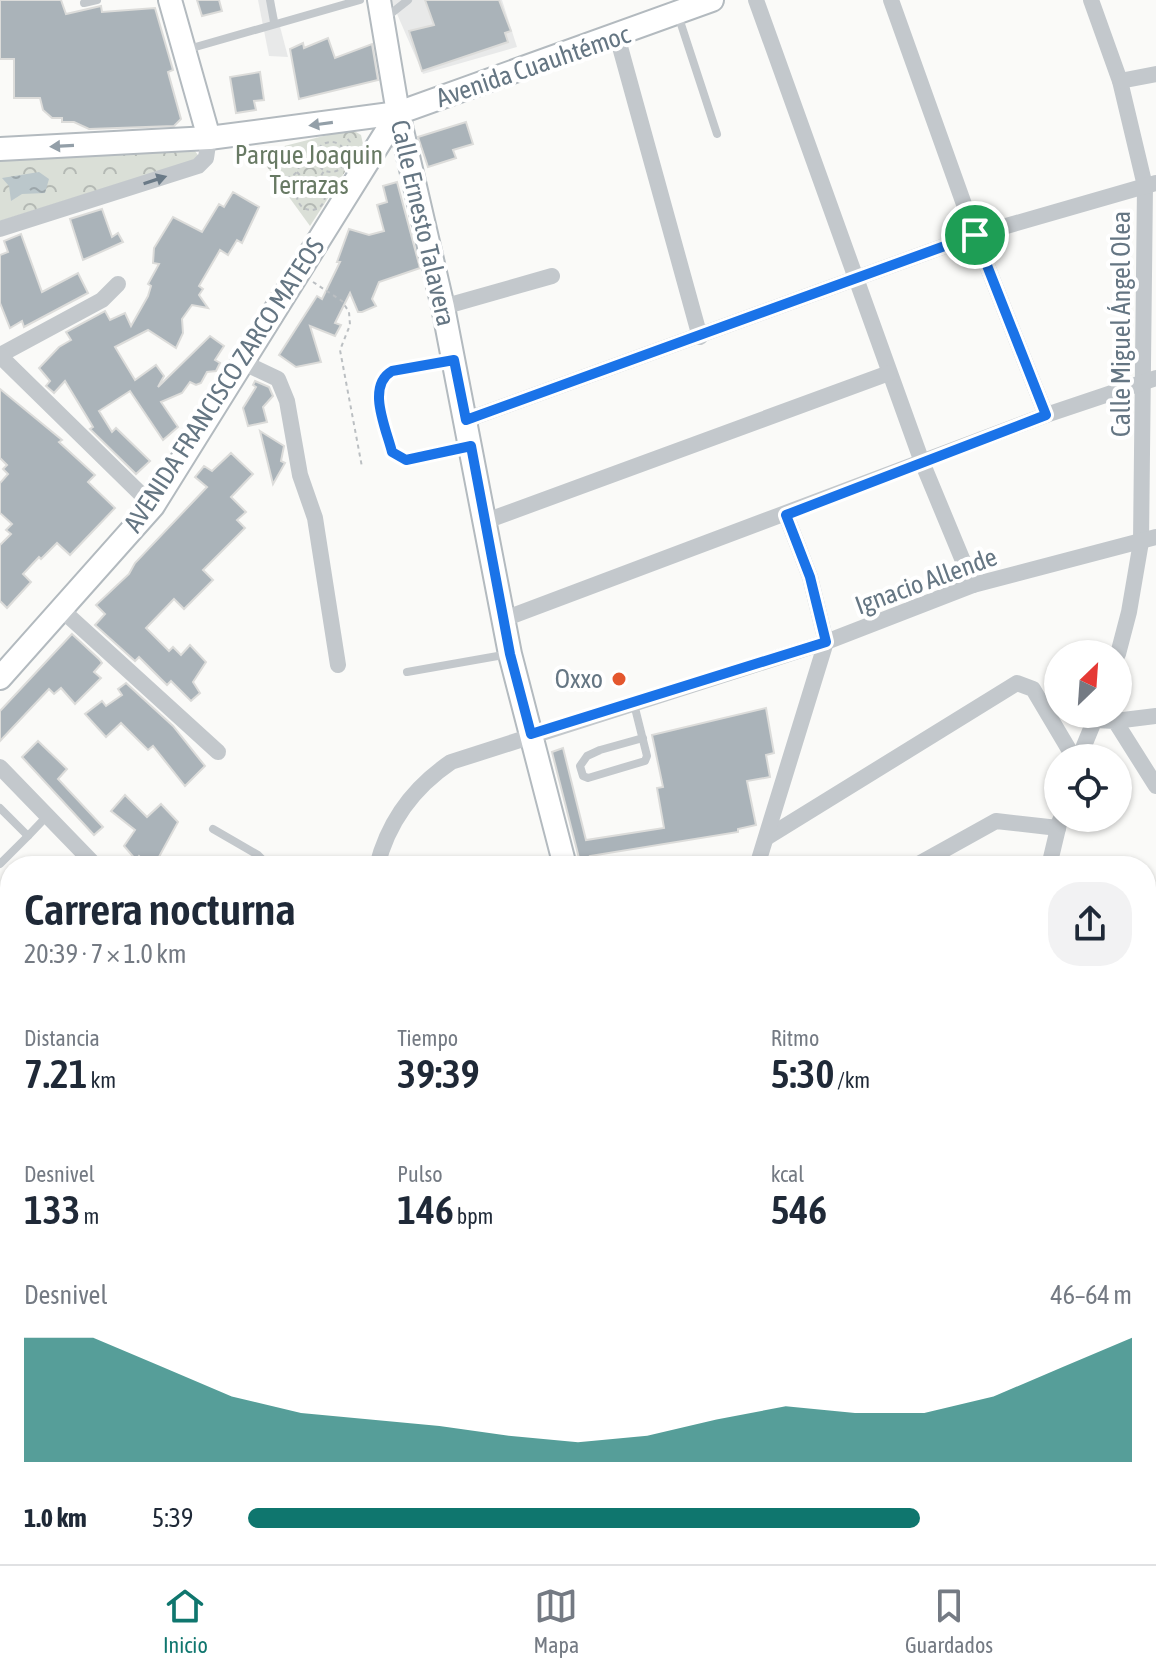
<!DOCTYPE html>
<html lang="es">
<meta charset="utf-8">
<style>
:root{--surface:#fff;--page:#f2f2f3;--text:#1f2937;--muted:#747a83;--line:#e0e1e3;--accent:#0f766e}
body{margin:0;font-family:"Asap Condensed",sans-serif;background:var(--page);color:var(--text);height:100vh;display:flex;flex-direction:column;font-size:30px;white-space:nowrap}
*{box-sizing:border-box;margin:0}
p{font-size:26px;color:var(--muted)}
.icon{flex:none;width:44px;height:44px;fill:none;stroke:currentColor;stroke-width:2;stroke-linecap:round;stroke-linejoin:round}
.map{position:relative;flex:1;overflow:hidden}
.panel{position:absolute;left:0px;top:856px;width:1156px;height:708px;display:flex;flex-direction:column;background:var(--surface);border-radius:32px 32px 0 0;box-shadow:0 2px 6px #0004}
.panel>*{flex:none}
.needle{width:52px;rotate:25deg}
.controls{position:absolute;left:1044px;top:640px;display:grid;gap:16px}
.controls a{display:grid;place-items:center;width:88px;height:88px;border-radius:50%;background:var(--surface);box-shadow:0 2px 6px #0004;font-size:40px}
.pin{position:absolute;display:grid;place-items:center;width:68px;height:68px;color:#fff;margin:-34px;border:4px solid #fff;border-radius:50%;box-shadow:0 2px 8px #0007}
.round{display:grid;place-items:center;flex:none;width:84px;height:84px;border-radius:32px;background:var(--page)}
.summary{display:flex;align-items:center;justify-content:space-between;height:136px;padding:0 24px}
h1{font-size:44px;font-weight:600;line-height:60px}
.stats{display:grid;grid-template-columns:repeat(3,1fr);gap:12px;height:136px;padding:8px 24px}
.stats div{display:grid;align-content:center}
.stats b{font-size:40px;font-weight:600}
.stats small{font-size:22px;font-weight:400}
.stats p{font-size:22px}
.chart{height:224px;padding:16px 24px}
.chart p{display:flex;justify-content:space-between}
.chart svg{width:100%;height:144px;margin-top:8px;fill:var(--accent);opacity:.7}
ul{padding:0 24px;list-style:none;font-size:26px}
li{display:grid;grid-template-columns:128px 96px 1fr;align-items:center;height:60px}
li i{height:20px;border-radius:10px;background:var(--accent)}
.dock{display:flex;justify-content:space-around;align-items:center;height:112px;border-top:2px solid var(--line);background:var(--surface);font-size:22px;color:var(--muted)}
.dock a{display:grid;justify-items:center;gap:4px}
.dock .selected{color:var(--accent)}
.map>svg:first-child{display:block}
.built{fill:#e8e9e9}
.forest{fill:url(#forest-crowns)}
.water{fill:url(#water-ripples)}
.building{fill:#aab3b9;stroke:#dcdcda;stroke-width:2}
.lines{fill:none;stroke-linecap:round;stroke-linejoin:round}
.secondary-casing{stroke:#b3babf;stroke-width:26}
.path{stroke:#bbbfc2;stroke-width:2;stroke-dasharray:4 4;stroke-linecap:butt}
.lane{stroke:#c3c8cc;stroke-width:8}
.street{stroke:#c3c8cc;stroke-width:16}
.secondary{stroke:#fff;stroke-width:22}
.oneway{fill:#939fa8}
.oneway2{fill:#6a7a87}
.route-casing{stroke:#fff;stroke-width:16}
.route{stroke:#1a73e8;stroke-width:10}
.poi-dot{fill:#e4572e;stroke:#fff;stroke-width:3}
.labels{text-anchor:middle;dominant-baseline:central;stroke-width:8;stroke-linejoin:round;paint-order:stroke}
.street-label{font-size:26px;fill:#657683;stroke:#fff}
.park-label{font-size:26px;fill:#687a64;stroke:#fff}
.poi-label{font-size:26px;fill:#657683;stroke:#fff;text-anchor:end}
</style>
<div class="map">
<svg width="1156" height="1564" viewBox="0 0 1156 1564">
<defs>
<pattern id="forest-crowns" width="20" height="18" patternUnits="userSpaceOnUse" patternTransform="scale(2)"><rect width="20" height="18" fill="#dadfd7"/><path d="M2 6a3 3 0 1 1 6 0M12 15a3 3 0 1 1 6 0" fill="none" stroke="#b4b9b4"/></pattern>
<pattern id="water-ripples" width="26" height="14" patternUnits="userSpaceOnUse" patternTransform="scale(2)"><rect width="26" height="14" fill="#bbc7cb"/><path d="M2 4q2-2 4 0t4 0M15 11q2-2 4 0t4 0" fill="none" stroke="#9ca6aa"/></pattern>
</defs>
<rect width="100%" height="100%" fill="#fafaf8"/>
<g class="built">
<polygon points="258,0 273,0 288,57 269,56"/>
<polygon points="391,0 502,0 517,47 423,74"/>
<polygon points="0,1163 10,1177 10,1257 0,1264"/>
</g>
<g class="forest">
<polygon points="351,129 361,135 363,144 310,226 257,153"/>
<polygon points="195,151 200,158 0,221 0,161 65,154"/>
<polygon points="10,1257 10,1308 0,1316 0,1264"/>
<polygon points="1023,1554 1072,1554 1072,1564 1018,1564 1023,1560"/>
</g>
<polygon class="water" points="39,172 49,179 45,193 22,194 11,201 9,186 2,178"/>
<g class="building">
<polygon points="0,0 61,0 66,14 101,6 102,12 155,8 173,70 168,72 181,119 174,126 89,129 74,122 62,122 62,118 52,118 43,110 40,98 14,98 14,59 0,59"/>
<polygon points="197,0 219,0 222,11 202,16"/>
<polygon points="425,0 499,0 511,31 505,33 508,42 422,71 409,31 434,25"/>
<polygon points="328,38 335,58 372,44 378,80 299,99 290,49 303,43 304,48"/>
<polygon points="260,72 264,100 254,101 256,110 236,113 230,77"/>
<polygon points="466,122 473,144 453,150 456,158 428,167 418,137"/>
<polygon points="397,182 420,268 379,282 372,299 376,306 362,312 358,312 350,293 335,323 341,325 335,336 310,326 321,362 296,367 279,355 317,296 322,299 340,262 337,262 349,229 369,235 384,231 377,205 387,202 383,186"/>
<polygon points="233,192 259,207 242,243 237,240 228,255 220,250 199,286 203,289 199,295 208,308 192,305 182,319 183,333 176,348 148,330 115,347 135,380 156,365 164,376 158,387 210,336 224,346 215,360 220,363 216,371 207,372 201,383 196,385 190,382 182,393 161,402 178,427 163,440 130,391 99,411 112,432 116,428 150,461 136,474 90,429 93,427 65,381 54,393 46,386 50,381 39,368 59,347 71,340 66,332 105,311 110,320 125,313 131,326 148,296 151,286 148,284 159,264 153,263 154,248 173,217 202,232 219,204 224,207"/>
<polygon points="102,209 112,237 118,233 123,242 83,260 70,219"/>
<polygon points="21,234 42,292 78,273 88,293 24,327 22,321 10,328 0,303 0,255 8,252 4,241"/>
<polygon points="255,381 269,387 273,396 263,407 267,422 248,426 243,408 256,387 253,385"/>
<polygon points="0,389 62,440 59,442 95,475 88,482 115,508 70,555 57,543 41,559 39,557 23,574 31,582 7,608 0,601 0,545 11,534 6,530 12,524 0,513 0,483 8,474 3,469 7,465 0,458"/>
<polygon points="260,431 284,446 281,461 285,463 273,484"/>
<polygon points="231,453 253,474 231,497 246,512 237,520 245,528 203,570 213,580 184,609 174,599 146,628 169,651 173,647 181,655 190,645 206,662 193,682 200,693 191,701 171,681 167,685 139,657 135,661 95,625 105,614 96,605 129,574 135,563 207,487 195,477 204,466 212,471"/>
<polygon points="72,634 99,659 102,663 94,672 101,678 75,704 61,688 54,694 49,689 0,741 0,711"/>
<polygon points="126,683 173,726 205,766 185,786 153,746 148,750 121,723 106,737 85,714 102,701 106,706 122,695 118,689"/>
<polygon points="766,708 774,753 766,755 770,777 747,781 756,825 738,829 738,832 590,856 593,866 581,866 552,752 563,748 586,840 664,828 657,788 663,787 652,735"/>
<polygon points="38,741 67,769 58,779 103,827 94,835 22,757"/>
<polygon points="125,795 147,817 161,804 178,822 154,866 149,866 139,856 136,860 124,846 135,830 111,811"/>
</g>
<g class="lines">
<g class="secondary-casing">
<g id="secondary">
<polyline points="170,0 209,138"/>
<polyline points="379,0 398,113 443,307 510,654 565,866"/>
<polyline points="0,149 209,138 398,113 712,0"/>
<polyline points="0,678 153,506 398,113"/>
<polyline points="572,1564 574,1554"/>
</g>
</g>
<g class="path">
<circle cx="331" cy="157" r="15"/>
<polyline points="346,149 350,142 347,138"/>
<polyline points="257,153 271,148"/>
<circle cx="287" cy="165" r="12"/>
<polyline points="300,162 316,158"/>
<polyline points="297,172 306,182"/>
<circle cx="311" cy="196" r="14"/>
<polyline points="317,182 324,171"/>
<polyline points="313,282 342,301 349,312 350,325 340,350 362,467"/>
</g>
<g class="lane">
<polyline points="270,0 274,22"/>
<polyline points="84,3 97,0"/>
<polyline points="678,15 717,134"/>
<polyline points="384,19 408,0"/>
<polyline points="185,50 360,0"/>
<path d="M450 361C365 376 373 369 392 452L406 460 466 447"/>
<polyline points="407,672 509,654"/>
<polyline points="634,704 647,756 645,761 588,778 583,776 580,766 587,756 600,750 643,738"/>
<polyline points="0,808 28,836 47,816"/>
<polyline points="213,829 258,855 269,866"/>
<polyline points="0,864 28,836"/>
</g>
<g class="street">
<polyline points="756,0 922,462 973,585"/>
<polyline points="891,0 975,235 1046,415"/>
<polyline points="1091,0 1120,81 1145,186 1141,542 1129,612 1118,654"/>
<polyline points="617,36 700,337"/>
<polyline points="1120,81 1156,74"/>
<polyline points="0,229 198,166 206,158 209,138"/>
<polyline points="443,307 552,276"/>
<polyline points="0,355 102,300 118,284"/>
<polyline points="0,356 153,506"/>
<polyline points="242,362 278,379 287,401 300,475 315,518 338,665"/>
<polyline points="466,420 975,235 1156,183"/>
<polyline points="486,521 889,373"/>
<polyline points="62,610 218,752"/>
<polyline points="504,619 1046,415 1156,378"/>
<polyline points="1096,720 1115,721 1156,786"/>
<polyline points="1115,721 1156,716"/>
<polyline points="1079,758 1097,714"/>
<polyline points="0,767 96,866"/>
<polyline points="766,838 1017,683 1033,689 1074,758"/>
<path d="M377 866C388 822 414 787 451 762L826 642 973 585 1156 537"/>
<polyline points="757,866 826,642 810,577 786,515"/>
<polyline points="915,866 996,821 1058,828"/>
<polyline points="1049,866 1060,820"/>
<polyline points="1147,989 1156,1003"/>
<polyline points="0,1065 10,1060"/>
<polyline points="0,1125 10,1103"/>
<polyline points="1146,1164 1156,1158"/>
<polyline points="1146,1205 1156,1226"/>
<polyline points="0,1368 10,1367"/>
<polyline points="1146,1426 1156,1421"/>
<polyline points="0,1500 10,1501"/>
<polyline points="1128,1554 1135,1564"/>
<polyline points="55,1564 55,1554"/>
<polyline points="193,1564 194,1554"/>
<polyline points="311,1564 313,1554"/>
<polyline points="439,1564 440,1554"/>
<polyline points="680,1564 681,1554"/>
<polyline points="800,1564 801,1554"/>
<polyline points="856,1564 865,1554"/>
<polyline points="914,1564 934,1554"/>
</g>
<use href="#secondary" class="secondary"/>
</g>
<defs><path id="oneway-solid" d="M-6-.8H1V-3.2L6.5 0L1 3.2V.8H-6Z" transform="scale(2)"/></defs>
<g class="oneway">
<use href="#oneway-solid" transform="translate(321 124) rotate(172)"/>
<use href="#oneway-solid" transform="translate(62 146) rotate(177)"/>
</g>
<use class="oneway2" href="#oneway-solid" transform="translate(155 180) rotate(-18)"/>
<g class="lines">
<g class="route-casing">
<path id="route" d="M975 235 1046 415 786 515 810 577 826 642 531 734 510 654 471 446 406 460 392 452C386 428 366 386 392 371L454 360 466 420Z"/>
</g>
<use href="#route" class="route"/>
</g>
<circle class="poi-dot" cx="619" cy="679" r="8"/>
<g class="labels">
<g class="street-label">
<text transform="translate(533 66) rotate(-19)">Avenida Cuauhtémoc</text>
<text transform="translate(423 223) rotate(77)">Calle Ernesto Talavera</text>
<text transform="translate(1121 324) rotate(-90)">Calle Miguel Ángel Olea</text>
<text transform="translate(224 385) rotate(-57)">AVENIDA FRANCISCO ZARCO MATEOS</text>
<text transform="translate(926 581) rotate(-20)">Ignacio Allende</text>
</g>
<g class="park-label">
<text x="309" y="155">Parque Joaquin<tspan x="309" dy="30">Terrazas</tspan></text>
</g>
<g class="poi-label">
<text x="603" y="679">Oxxo</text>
</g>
</g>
</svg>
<div class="controls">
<a><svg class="needle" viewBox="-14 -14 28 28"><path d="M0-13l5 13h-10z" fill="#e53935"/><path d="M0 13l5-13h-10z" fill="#747a83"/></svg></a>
<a><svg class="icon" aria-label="locate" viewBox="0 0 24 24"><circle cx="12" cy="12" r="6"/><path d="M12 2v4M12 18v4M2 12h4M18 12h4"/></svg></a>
</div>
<div class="pin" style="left:975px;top:235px;background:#1e9e55"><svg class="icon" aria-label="arrive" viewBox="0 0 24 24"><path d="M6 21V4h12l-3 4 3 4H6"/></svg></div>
<section class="panel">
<div class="summary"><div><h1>Carrera nocturna</h1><p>20:39 · 7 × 1.0 km</p></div><a class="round"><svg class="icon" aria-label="share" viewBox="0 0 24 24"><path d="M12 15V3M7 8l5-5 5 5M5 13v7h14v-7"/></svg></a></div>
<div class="stats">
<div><p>Distancia</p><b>7.21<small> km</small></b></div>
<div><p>Tiempo</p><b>39:39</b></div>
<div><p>Ritmo</p><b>5:30<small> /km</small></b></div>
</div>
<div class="stats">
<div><p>Desnivel</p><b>133<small> m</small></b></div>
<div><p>Pulso</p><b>146<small> bpm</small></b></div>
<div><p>kcal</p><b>546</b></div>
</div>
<div class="chart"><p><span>Desnivel</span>46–64 m</p>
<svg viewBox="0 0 160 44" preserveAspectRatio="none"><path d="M0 44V6L10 6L20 15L30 24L40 29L50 31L60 33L70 36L80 38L90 36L100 31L110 27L120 29L130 29L140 24L150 15L160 6V44z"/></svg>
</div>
<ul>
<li><b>1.0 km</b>5:39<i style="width:76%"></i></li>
</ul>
</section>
</div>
<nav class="dock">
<a class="selected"><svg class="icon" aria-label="home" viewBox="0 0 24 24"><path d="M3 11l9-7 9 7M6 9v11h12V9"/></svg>Inicio</a>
<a><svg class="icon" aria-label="map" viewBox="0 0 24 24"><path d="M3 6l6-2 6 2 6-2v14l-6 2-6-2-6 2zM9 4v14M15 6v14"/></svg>Mapa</a>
<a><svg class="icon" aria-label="saved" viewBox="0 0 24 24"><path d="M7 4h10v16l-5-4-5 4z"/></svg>Guardados</a>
</nav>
